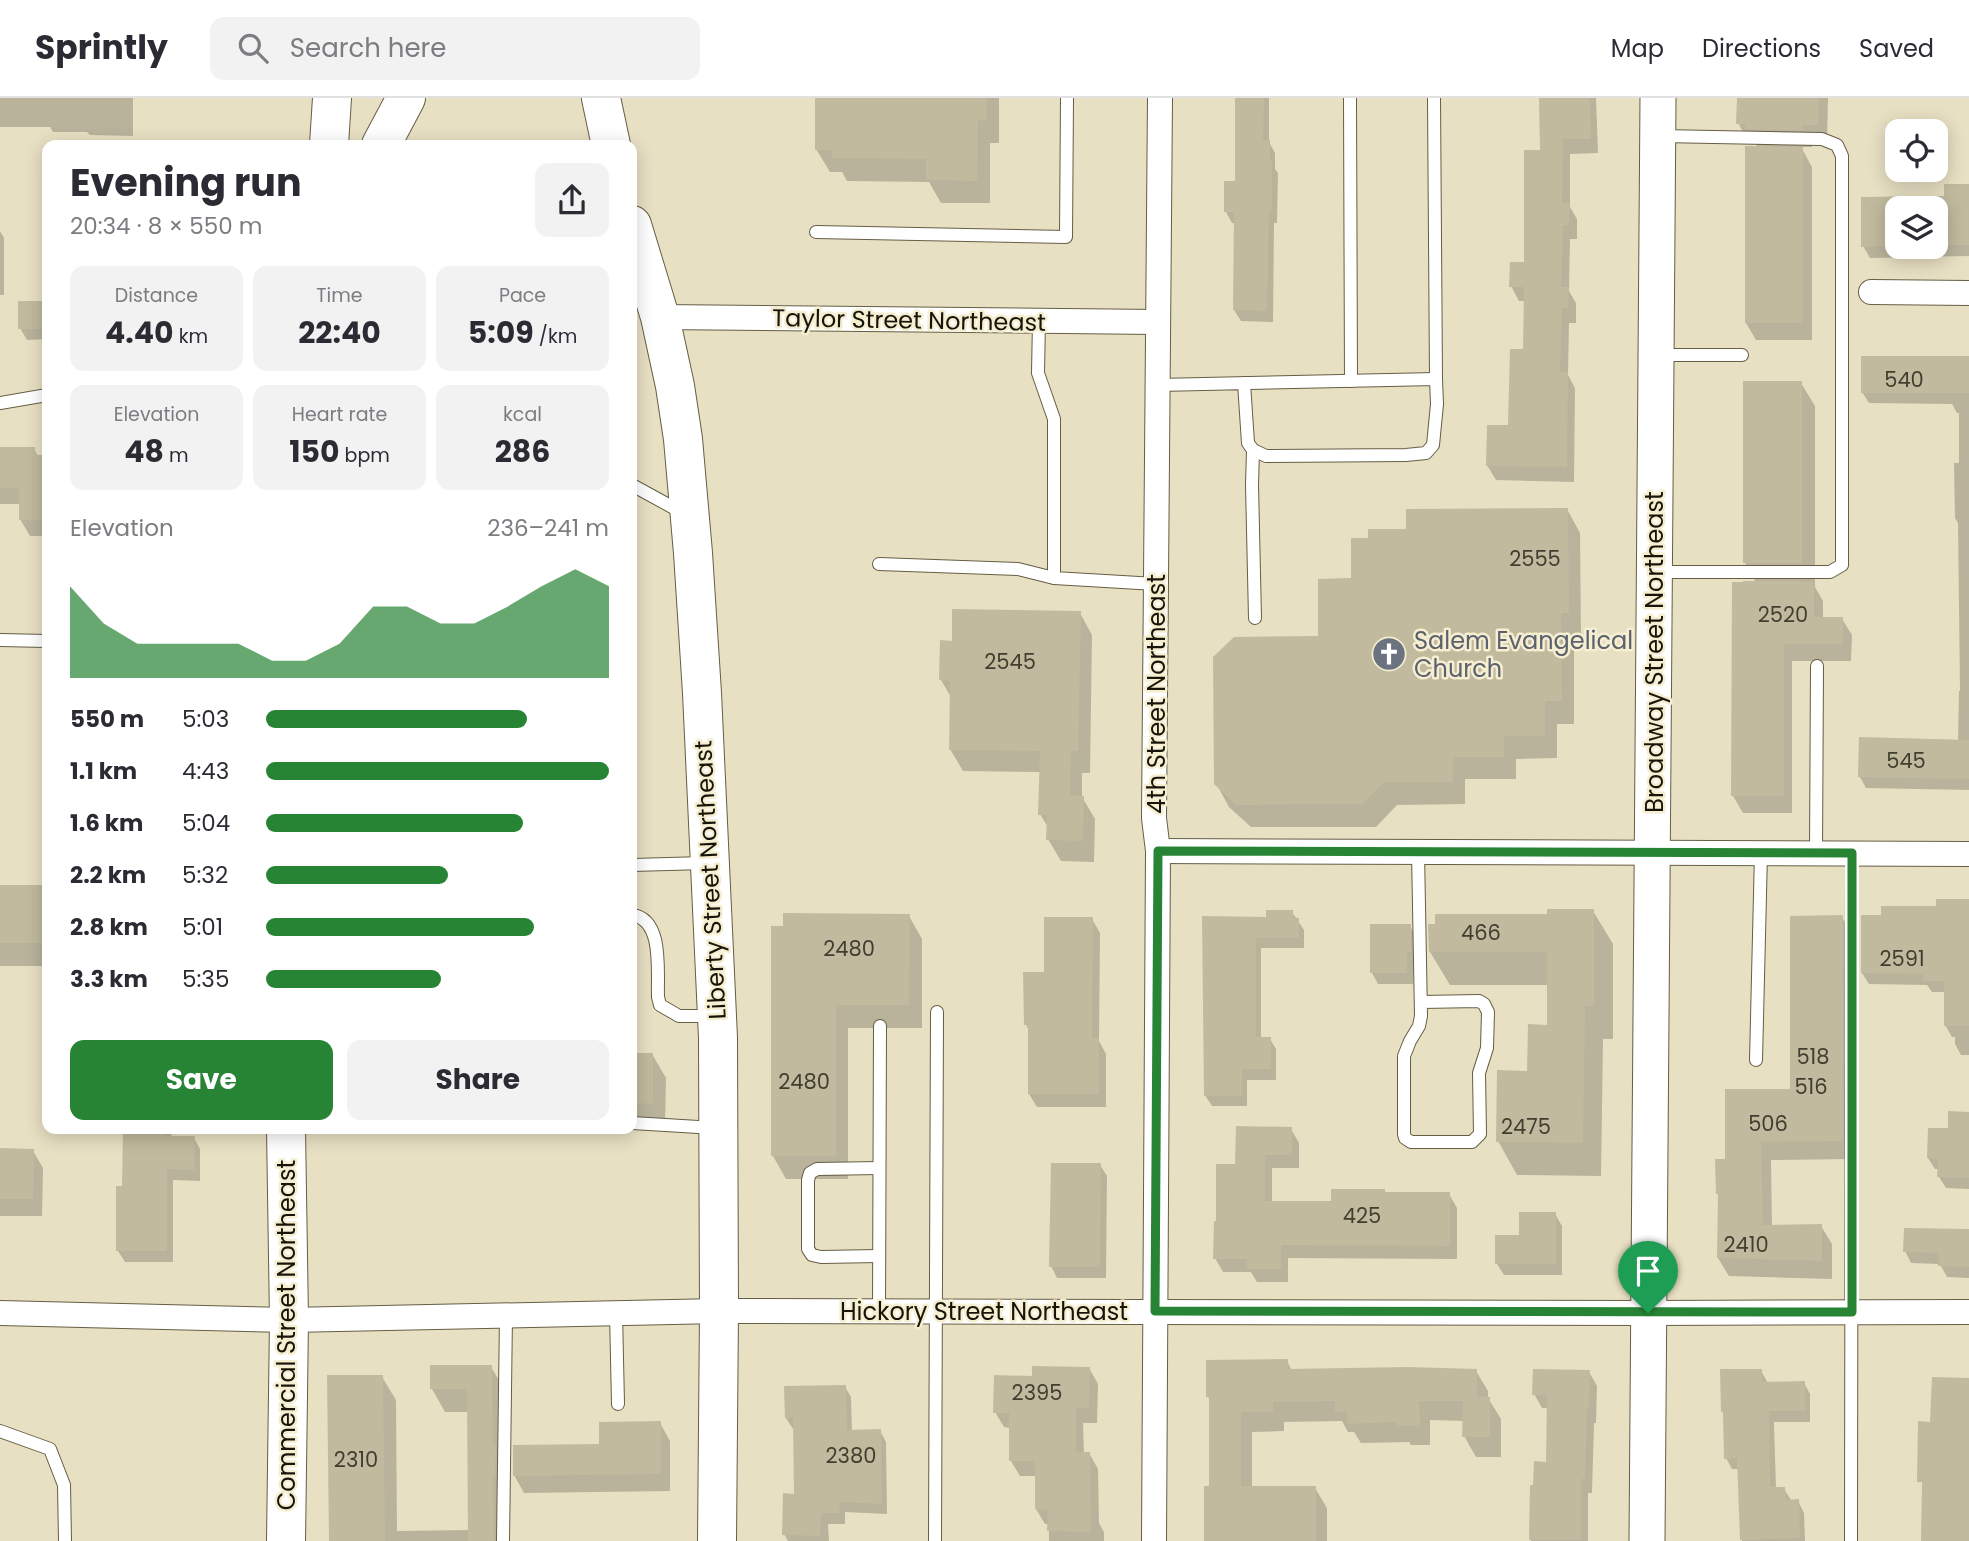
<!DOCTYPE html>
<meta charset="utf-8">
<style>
:root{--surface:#fff;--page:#f2f2f3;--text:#2b2b33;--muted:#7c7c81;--line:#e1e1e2;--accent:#278435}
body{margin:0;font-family:Poppins,sans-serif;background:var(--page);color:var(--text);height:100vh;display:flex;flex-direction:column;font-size:26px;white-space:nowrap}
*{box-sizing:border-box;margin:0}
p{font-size:23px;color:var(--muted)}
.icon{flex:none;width:38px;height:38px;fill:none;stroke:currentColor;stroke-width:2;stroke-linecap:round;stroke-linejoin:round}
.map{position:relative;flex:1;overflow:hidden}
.drawer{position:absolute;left:42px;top:42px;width:595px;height:994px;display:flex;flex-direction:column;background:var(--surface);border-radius:14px;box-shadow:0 4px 18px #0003}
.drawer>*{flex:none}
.tools{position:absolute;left:1885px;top:21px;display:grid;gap:14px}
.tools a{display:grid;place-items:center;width:63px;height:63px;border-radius:14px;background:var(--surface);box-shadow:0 4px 18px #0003;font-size:35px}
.pin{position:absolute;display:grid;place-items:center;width:60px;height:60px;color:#fff;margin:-72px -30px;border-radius:50% 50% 50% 0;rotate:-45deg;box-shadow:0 0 7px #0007}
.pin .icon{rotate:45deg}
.round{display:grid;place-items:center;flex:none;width:74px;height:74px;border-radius:14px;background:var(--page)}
.head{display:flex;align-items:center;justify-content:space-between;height:119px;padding:0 28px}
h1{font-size:38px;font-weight:700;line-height:52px}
.stats{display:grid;grid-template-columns:repeat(3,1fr);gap:10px;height:119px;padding:7px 28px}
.stats div{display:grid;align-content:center;border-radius:14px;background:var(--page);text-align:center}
.stats b{font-size:30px;font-weight:700}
.stats small{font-size:19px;font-weight:400}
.stats p{font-size:19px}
.chart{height:196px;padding:14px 28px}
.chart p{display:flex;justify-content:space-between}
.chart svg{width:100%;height:126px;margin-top:7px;fill:var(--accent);opacity:.7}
.button{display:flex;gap:14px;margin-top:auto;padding:14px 28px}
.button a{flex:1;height:80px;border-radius:14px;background:var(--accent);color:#fff;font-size:28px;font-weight:700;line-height:80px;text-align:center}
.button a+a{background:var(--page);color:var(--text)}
ul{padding:0 28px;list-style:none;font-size:23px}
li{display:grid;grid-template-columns:112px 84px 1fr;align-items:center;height:52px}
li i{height:18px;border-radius:9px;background:var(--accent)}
header{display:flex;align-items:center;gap:42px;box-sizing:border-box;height:98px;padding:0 35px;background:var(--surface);border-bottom:2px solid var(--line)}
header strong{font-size:33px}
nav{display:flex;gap:38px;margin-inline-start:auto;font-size:24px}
.search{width:490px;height:63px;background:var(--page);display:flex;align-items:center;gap:18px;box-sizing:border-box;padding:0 24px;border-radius:14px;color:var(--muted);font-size:26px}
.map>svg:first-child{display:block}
.shadow{fill:#0003;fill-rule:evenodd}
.building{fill:#c1ba9e}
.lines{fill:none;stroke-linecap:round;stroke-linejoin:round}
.service-casing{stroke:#655e44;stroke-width:14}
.minor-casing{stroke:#655e44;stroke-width:26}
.secondary-casing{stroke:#655e44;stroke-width:37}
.primary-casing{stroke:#655e44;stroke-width:40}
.trunk-casing{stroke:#655e44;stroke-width:40}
.service{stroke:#fff;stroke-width:12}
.minor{stroke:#fff;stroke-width:24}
.secondary{stroke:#fff;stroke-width:35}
.primary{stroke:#fff;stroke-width:38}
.trunk{stroke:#fff;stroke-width:38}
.route-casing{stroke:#fff;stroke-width:14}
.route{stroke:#278435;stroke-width:9}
.labels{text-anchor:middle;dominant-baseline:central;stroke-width:5;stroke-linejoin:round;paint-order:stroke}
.number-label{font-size:21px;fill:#423e2f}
.street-label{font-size:24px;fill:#17140a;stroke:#f5eed0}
.worship-label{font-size:24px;fill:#5b616d;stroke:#f5eed0;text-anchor:start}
</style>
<header>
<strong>Sprintly</strong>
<div class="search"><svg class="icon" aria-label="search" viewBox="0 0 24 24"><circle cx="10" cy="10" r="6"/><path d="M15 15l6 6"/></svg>Search here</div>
<nav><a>Map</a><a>Directions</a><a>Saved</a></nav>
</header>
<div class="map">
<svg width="1969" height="1443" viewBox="0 0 1969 1443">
<rect width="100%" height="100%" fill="#e8e0c3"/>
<g class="shadow">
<polygon points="0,0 133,0 133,38 90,37 87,34 53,34 50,29 0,29"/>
<polygon points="817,0 999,0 999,45 990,45 990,105 941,105 929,84 847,83 842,74 830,74 816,51"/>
<polygon points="1235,0 1269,0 1269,44 1275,55 1275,71 1278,75 1277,125 1274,125 1273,224 1241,223 1234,212 1236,125 1232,125 1226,114 1237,85"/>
<polygon points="1540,0 1596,0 1598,55 1570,56 1570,109 1577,121 1577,141 1570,141 1569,193 1576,205 1576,225 1569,225 1568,277 1575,290 1574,384 1496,382 1487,367 1510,329 1525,253 1526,203 1519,203 1511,188 1526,165 1541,53"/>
<polygon points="1738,0 1828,0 1827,44 1812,44 1812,49 1801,49 1812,69 1812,242 1756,242 1746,225 1758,50 1754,43 1748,43 1738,25"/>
<path d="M1969 88V158L1870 160 1863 148V101L1946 100ZM1897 110H1936V149H1897Z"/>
<polygon points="0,133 4,140 4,197 0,197"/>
<polygon points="20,205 47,205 47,241 27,242 20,230"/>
<polygon points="1969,260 1969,692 1866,690 1860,679 1958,643 1959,593 1960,593 1958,425 1955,420 1954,365 1959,365 1959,315 1957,315 1952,306 1869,305 1862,294"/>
<polygon points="1801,285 1815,308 1815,489 1823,503 1823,521 1842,521 1852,537 1851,563 1792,563 1792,715 1743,715 1733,698 1756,485 1745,465"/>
<polygon points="0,350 34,351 38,358 47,358 47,438 30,438 20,421 21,406 0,406"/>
<polygon points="1567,411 1580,435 1581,538 1574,538 1574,626 1557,626 1557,660 1516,661 1516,681 1465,681 1465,706 1397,707 1376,729 1251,729 1229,709 1216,685 1320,540 1353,482 1370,442 1408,432"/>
<polygon points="1080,515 1092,537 1090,675 1082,675 1082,699 1095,721 1094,764 1061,763 1048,741 1049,731 1040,716 1041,674 963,673 950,651 951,599 941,582 953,545"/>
<rect x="0" y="789" width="47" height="79"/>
<polygon points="1969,803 1969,957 1961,957 1955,946 1955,939 1952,939 1945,927 1945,894 1932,894 1927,887 1869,886 1862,875 1883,819"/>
<polygon points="1593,813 1613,846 1613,941 1603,941 1601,1078 1517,1077 1498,1043 1549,929 1549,887 1450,887 1430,854"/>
<polygon points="1292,814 1304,832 1304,850 1261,850 1261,941 1270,941 1276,951 1276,982 1247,982 1247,1008 1212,1008 1205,997 1204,820 1267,821"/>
<polygon points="909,818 922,841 922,930 848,930 848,1081 786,1081 773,1058 773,830"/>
<polygon points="1842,819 1853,838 1853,1061 1771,1062 1772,1129 1821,1128 1832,1146 1832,1181 1729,1178 1718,1160 1726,1062 1792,993"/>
<polygon points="1092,821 1100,835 1099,943 1106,956 1106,1009 1037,1009 1029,996 1029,933 1026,926"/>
<polygon points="1410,828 1416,839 1417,865 1413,865 1413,886 1378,886 1372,875"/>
<polygon points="632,956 652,956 666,980 665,1028 632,1028"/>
<polygon points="1969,1016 1969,1091 1946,1090 1939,1079 1940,1071 1935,1071 1928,1060 1949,1032"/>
<polygon points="124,1031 172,1031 171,1040 194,1040 200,1051 200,1083 173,1082 173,1164 125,1164 118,1153 124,1090"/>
<polygon points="1291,1031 1299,1045 1299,1070 1272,1070 1272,1105 1333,1105 1386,1096 1449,1096 1457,1110 1457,1161 1288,1160 1288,1184 1257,1184 1251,1174 1223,1174 1215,1160 1218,1125 1237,1067"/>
<polygon points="0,1052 33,1053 43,1070 42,1118 0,1118"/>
<polygon points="1100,1067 1107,1078 1106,1180 1057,1180 1051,1168"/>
<polygon points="1555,1116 1562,1128 1562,1177 1504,1177 1497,1166 1497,1139 1520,1139"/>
<polygon points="1969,1133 1969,1180 1947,1179 1940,1166 1911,1165 1905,1153"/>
<polygon points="1287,1263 1292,1273 1476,1273 1488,1293 1488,1300 1501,1321 1501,1359 1476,1359 1464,1338 1465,1323 1430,1322 1430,1347 1411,1347 1409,1344 1361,1345 1354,1334 1348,1334 1342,1323 1284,1324 1284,1333 1252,1334 1252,1390 1315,1390 1327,1410 1327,1443 1205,1443 1210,1390 1211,1304 1208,1299"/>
<polygon points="491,1269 505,1292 506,1443 330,1443 382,1279 396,1302 397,1433 470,1432 469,1314 445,1314 432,1291"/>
<polygon points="1089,1270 1098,1286 1097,1325 1083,1325 1084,1356 1089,1355 1098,1371 1099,1425 1104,1434 1104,1443 1049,1443 1049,1426 1045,1426 1036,1411 1036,1378 1020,1378 1011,1363 1011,1330 1004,1329 995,1314 1033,1280"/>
<polygon points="1761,1273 1768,1285 1804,1285 1810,1296 1810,1324 1774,1324 1776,1391 1784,1391 1791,1402 1798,1403 1804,1415 1805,1443 1742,1443 1740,1371 1732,1371 1726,1360 1725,1317 1722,1313"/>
<polygon points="1589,1274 1597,1288 1596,1325 1594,1325 1592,1395 1588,1395 1588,1443 1531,1443 1535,1388 1547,1366 1549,1310 1542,1310 1534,1296"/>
<polygon points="845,1289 851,1299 852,1334 880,1333 886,1344 887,1416 845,1414 845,1426 828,1426 829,1443 788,1443 784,1436 796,1397 795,1331 793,1331 786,1320"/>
<polygon points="660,1325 670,1343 670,1393 524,1395 514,1377"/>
</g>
<g class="building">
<polygon points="815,0 987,0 986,22 978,22 977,83 926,82 926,61 832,60 832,52 815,52"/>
<polygon points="1235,0 1264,0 1263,42 1270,42 1270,62 1272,62 1272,114 1269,114 1267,213 1233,212 1234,114 1224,114 1224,83 1235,83"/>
<polygon points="1539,0 1590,0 1591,41 1563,41 1562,105 1570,105 1569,127 1563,127 1561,189 1569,189 1568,210 1562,210 1560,274 1568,274 1567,369 1486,368 1487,327 1508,327 1510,251 1523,251 1524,189 1509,189 1510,164 1524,164 1524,52 1540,52"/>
<polygon points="1737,0 1819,0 1818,27 1803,27 1803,32 1745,31 1745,26 1736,26"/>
<polygon points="1745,48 1803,49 1803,225 1745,225"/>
<polygon points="1944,86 1969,86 1969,147 1936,147 1936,110 1897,110 1897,148 1861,149 1861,99 1944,98"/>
<rect x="18" y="203" width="29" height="28"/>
<rect x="1861" y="258" width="108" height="37"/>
<rect x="1743" y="283" width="59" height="182"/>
<polygon points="0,349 35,349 35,357 44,357 43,422 19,422 19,390 0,390"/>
<polygon points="1568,410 1569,515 1561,515 1562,603 1545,603 1545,638 1504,638 1504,659 1453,659 1453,684 1384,684 1363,706 1236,707 1214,686 1213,559 1234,539 1318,538 1318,481 1351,480 1351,440 1368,440 1368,431 1406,431 1406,411"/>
<polygon points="1743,483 1802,483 1802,484 1814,484 1814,519 1843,519 1843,546 1784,546 1784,698 1731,698 1732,484 1743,484"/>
<polygon points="952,511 1081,513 1078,653 1071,653 1070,697 1084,698 1083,743 1046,742 1047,717 1038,717 1040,653 949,652 950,583 939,582 940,542 952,543"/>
<polygon points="1859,639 1969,642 1969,681 1858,679"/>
<rect x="0" y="787" width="47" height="58"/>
<polygon points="1936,801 1969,801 1969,928 1944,928 1944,883 1923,883 1923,876 1861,875 1861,817 1881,817 1881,808 1936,808"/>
<polygon points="1547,811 1594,811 1594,908 1585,908 1583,1045 1496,1044 1497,972 1527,973 1528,926 1547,927 1547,854 1429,854 1428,826 1435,826 1435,816 1547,816"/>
<polygon points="1266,812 1293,812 1293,820 1299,820 1299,840 1256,840 1256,939 1271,939 1271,971 1242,971 1242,998 1204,998 1202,818 1266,819"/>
<polygon points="783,815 910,816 909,907 836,907 836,1058 771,1058 771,828 783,828"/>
<polygon points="1843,817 1843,1043 1761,1044 1763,1127 1822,1126 1822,1163 1717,1160 1718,1096 1716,1096 1715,1061 1725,1061 1725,991 1790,991 1790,818"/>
<polygon points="1044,819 1093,819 1092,940 1099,940 1099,996 1028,996 1028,927 1024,927 1023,874 1044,874"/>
<polygon points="1370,826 1411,826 1411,854 1407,854 1407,875 1370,875"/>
<polygon points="632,955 653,955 653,1006 632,1005"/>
<polygon points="1948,1013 1969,1014 1969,1080 1937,1079 1938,1061 1927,1060 1928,1030 1948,1030"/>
<polygon points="1236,1028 1292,1029 1292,1057 1265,1057 1265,1103 1331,1103 1331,1091 1385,1091 1385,1094 1450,1094 1450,1148 1281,1147 1281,1171 1247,1171 1247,1161 1213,1161 1214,1123 1216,1123 1216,1066 1235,1066"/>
<polygon points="123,1031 166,1031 166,1038 195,1038 194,1072 167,1071 167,1153 116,1153 116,1088 122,1088"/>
<polygon points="0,1050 34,1051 33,1101 0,1101"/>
<polygon points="1051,1065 1101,1065 1100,1169 1049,1169"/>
<polygon points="1519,1114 1556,1114 1556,1166 1495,1166 1495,1137 1519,1137"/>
<polygon points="1904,1130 1969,1131 1969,1169 1938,1168 1939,1155 1903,1154"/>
<polygon points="1288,1261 1288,1271 1407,1269 1477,1271 1477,1298 1490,1299 1490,1339 1462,1339 1463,1303 1419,1303 1420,1327 1398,1328 1397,1324 1347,1326 1347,1314 1335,1314 1335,1303 1273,1304 1273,1314 1241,1314 1241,1388 1316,1388 1316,1443 1204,1443 1204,1388 1209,1388 1209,1299 1206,1299 1206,1262"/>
<polygon points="430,1267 492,1267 493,1347 496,1347 495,1378 493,1378 494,1443 468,1443 467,1291 430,1291"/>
<polygon points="1032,1268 1090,1269 1089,1310 1076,1310 1076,1354 1090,1354 1091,1434 1047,1433 1048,1412 1035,1411 1035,1363 1009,1363 1009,1315 993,1315 994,1277 1032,1278"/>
<polygon points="1533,1271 1590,1272 1589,1311 1587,1311 1585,1381 1581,1381 1581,1442 1529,1442 1530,1387 1533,1387 1534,1363 1546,1364 1547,1297 1532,1297"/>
<polygon points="1720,1271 1762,1271 1762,1284 1805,1283 1805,1313 1769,1313 1770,1389 1785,1389 1786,1402 1799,1401 1800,1440 1740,1442 1737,1360 1724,1361 1723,1314 1721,1314"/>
<polygon points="327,1277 383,1277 385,1443 329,1443"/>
<polygon points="1932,1279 1969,1280 1969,1443 1921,1443 1922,1384 1917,1384 1918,1323 1930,1324"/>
<polygon points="846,1287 847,1332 881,1331 882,1406 840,1404 839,1415 821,1415 820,1438 782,1437 783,1395 794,1396 793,1320 785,1320 784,1288"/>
<polygon points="661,1323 661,1376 513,1378 513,1347 599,1346 599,1324"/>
</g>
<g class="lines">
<g class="service-casing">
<g id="service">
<polyline points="1350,0 1351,283"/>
<polyline points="1434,0 1436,281"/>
<polyline points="816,134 1066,139 1067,0"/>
<polyline points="1039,223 1038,275 1054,321 1054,480 1156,486"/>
<polyline points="1660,257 1742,257"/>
<polyline points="1158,287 1436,281 1437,306 1433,347 1426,355 1406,357 1266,358 1253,352 1248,345 1244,285"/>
<polyline points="0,305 47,297"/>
<polyline points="1253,352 1252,387 1255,520"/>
<polyline points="632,387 683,415"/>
<polyline points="879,466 1018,471 1054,480"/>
<polyline points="1655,474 1830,474 1842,467 1842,58 1837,47 1822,41 1661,38"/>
<polyline points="0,542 47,543"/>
<polyline points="1418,753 1421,918 1419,928 1410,943 1404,958 1404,1036 1405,1040 1411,1044 1472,1044 1480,1036 1479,975 1487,950 1488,914 1484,906 1479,903 1421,904"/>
<polyline points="1816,755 1817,568"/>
<polyline points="632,767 705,765"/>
<path d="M632 817C664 821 657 874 658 899L660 907 679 918H715"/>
<polyline points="1756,962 1761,755"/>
<polyline points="632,1025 715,1030"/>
<polyline points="879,1158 821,1159 812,1157 808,1151 808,1082 810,1075 817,1071 879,1070"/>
<polyline points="879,1213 880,928"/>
<polyline points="616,1215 618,1306"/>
<polyline points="0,1333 50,1351 64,1387 65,1443"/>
<polyline points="503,1443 506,1217"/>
<polyline points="935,1443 937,914"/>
<polyline points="1851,1443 1852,755"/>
</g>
</g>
<g class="minor-casing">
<g id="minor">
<polyline points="1871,194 1969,195"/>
<polyline points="660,219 1158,224"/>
<polyline points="1158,753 1969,756"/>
<polyline points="0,1215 289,1222 719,1213 1648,1215 1969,1214"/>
<polyline points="1154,1443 1158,753 1154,720 1160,0"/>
</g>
</g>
<g class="secondary-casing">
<polyline id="secondary" points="1647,1443 1658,0"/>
</g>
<g class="primary-casing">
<polyline id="primary" points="329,47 332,0"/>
</g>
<g class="trunk-casing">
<g id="trunk">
<polyline points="601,0 611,47"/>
<polyline points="381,47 406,0"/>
<polyline points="632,127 660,219 675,288 683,341 693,455 702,595 718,940 719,1213 717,1443"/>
<polyline points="286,1443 289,1222 286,1031"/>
</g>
</g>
<use href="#service" class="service"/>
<use href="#minor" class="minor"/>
<use href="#secondary" class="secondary"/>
<use href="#primary" class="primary"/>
<use href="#trunk" class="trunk"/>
</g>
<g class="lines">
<g class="route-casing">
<polygon id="route" points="1158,753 1852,755 1852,1214 1155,1213"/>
</g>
<use href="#route" class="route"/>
</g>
<defs>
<g id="church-disc" transform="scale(1.75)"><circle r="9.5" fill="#6b7280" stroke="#f5eed0"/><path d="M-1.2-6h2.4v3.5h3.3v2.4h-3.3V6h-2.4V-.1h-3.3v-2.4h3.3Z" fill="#fff"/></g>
</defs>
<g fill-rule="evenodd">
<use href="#church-disc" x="1389" y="556"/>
</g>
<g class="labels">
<g class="number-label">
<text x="1904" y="281">540</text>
<text x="1535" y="460">2555</text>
<text x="1783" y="516">2520</text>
<text x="1010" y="563">2545</text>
<text x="1906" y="662">545</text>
<text x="1481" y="834">466</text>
<text x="849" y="850">2480</text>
<text x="1902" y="860">2591</text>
<text x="1813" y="958">518</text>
<text x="804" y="983">2480</text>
<text x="1811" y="988">516</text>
<text x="1768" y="1025">506</text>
<text x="1526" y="1028">2475</text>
<text x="1362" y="1117">425</text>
<text x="1746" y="1146">2410</text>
<text x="1037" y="1294">2395</text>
<text x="851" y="1357">2380</text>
<text x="356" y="1361">2310</text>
</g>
<g class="street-label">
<text transform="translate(909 222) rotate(1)">Taylor Street Northeast</text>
<text transform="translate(1654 554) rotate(-90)">Broadway Street Northeast</text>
<text transform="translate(1156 596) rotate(-90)">4th Street Northeast</text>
<text transform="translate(710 782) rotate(-93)">Liberty Street Northeast</text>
<text x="984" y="1213">Hickory Street Northeast</text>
<text transform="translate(286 1237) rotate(-90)">Commercial Street Northeast</text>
</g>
<g class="worship-label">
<text x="1414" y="542">Salem Evangelical<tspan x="1414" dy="28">Church</tspan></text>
</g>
</g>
</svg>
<div class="tools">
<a><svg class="icon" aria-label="locate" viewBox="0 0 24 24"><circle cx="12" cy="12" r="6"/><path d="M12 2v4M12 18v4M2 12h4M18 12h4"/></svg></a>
<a><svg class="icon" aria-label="layers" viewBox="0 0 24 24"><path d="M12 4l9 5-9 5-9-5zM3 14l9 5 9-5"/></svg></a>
</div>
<div class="pin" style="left:1648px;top:1215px;background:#1e9e55"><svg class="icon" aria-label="arrive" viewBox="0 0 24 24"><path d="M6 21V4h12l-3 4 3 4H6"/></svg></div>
<section class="drawer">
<div class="head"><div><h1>Evening run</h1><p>20:34 · 8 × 550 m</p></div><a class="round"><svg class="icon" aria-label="share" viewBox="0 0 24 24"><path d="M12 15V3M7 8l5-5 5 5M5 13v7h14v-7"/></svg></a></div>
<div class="stats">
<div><p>Distance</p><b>4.40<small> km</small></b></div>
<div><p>Time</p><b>22:40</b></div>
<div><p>Pace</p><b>5:09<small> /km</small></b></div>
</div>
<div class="stats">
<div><p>Elevation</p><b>48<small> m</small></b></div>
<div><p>Heart rate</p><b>150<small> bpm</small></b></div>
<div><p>kcal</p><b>286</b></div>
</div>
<div class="chart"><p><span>Elevation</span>236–241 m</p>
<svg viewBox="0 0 160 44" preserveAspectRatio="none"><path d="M0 44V12L10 25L20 32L30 32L40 32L50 32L60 38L70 38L80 32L90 19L100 19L110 25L120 25L130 19L140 12L150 6L160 12V44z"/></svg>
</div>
<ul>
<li><b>550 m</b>5:03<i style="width:76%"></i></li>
<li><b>1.1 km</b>4:43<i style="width:100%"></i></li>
<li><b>1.6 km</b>5:04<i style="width:75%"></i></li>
<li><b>2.2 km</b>5:32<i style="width:53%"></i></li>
<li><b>2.8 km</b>5:01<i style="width:78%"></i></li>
<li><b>3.3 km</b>5:35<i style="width:51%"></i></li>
</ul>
<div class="button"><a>Save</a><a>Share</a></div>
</section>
</div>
